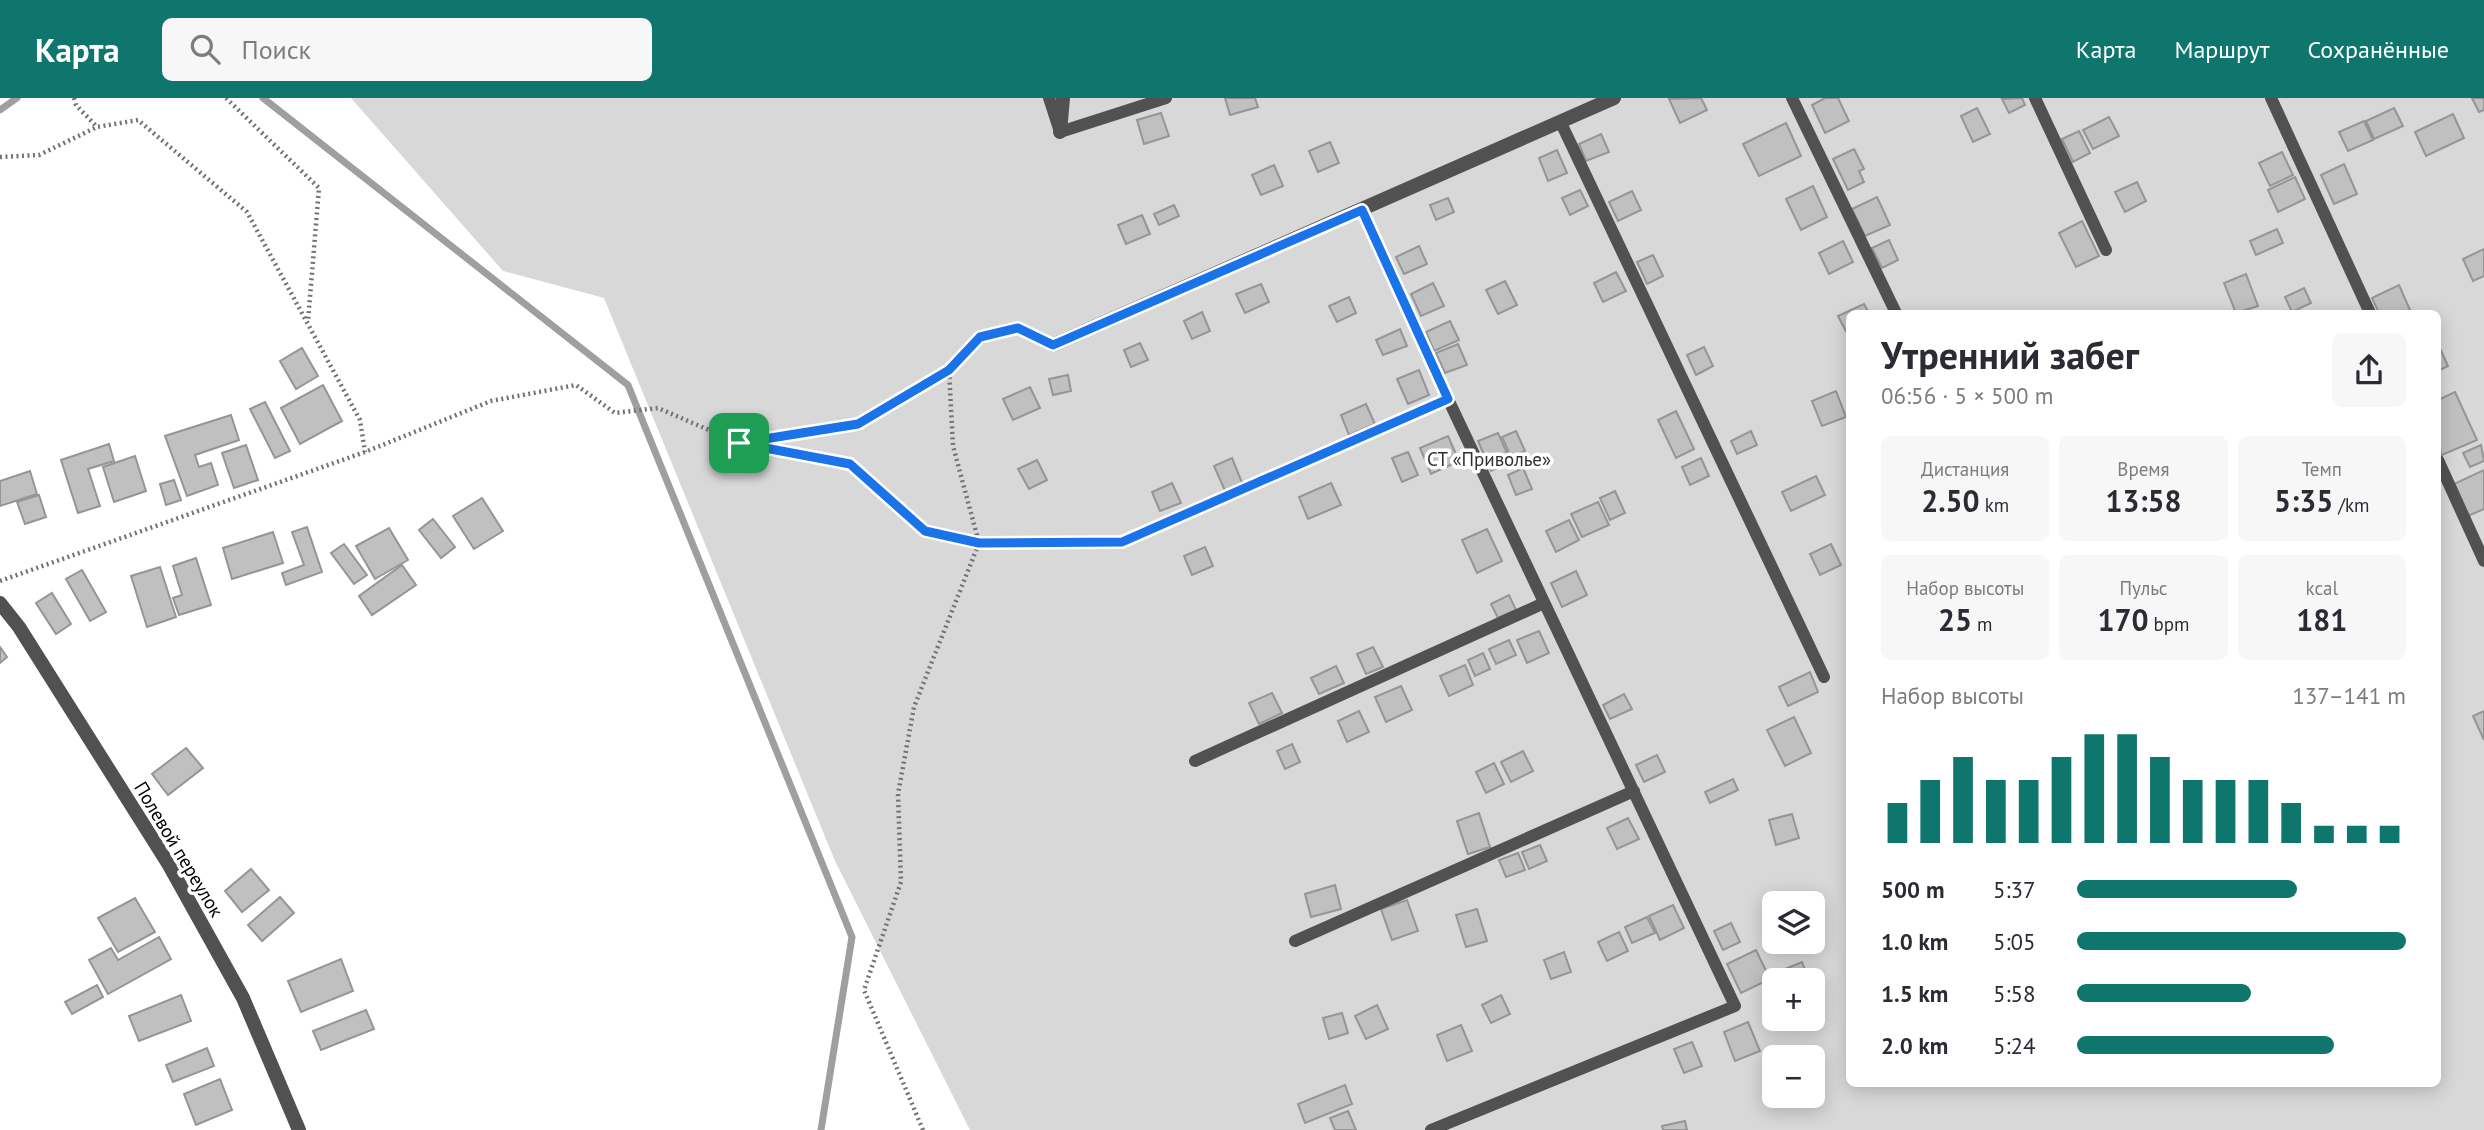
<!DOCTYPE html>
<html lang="ru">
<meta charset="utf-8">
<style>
:root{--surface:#fff;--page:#f7f7f7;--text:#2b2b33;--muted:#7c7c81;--accent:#0f766e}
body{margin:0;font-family:"PT Sans",sans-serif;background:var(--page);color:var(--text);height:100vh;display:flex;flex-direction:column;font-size:26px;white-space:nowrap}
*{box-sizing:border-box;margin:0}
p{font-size:23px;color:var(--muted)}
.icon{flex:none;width:38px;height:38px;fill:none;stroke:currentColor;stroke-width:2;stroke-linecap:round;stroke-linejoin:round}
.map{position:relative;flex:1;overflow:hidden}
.details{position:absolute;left:1846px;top:212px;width:595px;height:777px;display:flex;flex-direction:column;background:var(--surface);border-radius:10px;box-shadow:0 4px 18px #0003}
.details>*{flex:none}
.controls{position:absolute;left:1762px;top:793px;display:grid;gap:14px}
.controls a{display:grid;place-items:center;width:63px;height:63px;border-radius:10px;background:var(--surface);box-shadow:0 4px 18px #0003;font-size:35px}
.pin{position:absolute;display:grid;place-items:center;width:60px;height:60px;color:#fff;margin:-30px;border-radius:14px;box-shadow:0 4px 10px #0006}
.round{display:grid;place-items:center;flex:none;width:74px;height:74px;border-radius:10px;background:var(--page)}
.head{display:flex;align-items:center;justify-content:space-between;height:119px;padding:0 35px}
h1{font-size:38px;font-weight:700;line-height:52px}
.metrics{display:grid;grid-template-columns:repeat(3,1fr);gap:10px;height:119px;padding:7px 35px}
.metrics div{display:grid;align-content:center;border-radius:10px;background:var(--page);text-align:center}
.metrics b{font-size:30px;font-weight:700}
.metrics small{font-size:19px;font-weight:400}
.metrics p{font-size:19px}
.chart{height:196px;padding:14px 35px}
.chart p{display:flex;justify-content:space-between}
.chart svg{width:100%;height:126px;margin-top:7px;stroke:var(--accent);stroke-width:6}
ul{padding:0 35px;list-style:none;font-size:23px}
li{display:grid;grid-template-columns:112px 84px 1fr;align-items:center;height:52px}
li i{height:18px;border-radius:9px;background:var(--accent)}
header{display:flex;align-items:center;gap:42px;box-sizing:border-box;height:98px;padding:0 35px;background:var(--accent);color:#fff}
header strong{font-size:33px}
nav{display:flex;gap:38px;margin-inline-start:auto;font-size:24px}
.search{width:490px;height:63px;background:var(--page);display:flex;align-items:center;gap:18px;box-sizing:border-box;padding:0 24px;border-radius:10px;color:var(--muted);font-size:26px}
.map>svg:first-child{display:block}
.green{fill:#d8d8d8;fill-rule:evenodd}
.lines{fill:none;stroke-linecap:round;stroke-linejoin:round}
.stream{stroke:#9f9f9f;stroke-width:7}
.building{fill:#c0c0c0;stroke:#959595;stroke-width:2}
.path{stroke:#737373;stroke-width:4.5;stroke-dasharray:2 3.5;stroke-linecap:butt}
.service{stroke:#515151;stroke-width:12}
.minor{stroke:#515151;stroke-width:14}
.route-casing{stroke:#fff;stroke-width:14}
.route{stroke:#1a73e8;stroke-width:9}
.labels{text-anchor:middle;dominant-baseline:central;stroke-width:7;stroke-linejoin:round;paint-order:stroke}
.park-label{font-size:19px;fill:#2f2f2f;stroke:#fff}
.street-label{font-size:19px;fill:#000;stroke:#fff}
</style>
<header>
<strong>Карта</strong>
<div class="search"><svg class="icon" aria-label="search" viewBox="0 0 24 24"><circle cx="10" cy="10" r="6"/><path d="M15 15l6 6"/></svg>Поиск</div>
<nav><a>Карта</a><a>Маршрут</a><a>Сохранённые</a></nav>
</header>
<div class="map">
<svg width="2484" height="1032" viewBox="0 0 2484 1032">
<rect width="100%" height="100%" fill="#fff"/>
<path class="green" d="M351 0H2484V1032H970L835 763 604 200 503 173ZM1850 215H2438V985H1850ZM1774 805H1813V844H1774ZM1774 882H1813V920H1774ZM1774 959H1813V998H1774Z"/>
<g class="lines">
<g class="stream">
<polyline points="263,0 628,287 852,839 821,1032"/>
<polyline points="0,12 17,0"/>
</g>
</g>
<g class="building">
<polygon points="1225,0 1255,0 1258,9 1230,17"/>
<polygon points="1701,0 1707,12 1680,25 1669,1"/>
<polygon points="1825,0 1838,0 1849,23 1825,35 1812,7"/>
<polygon points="2022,0 2025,7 2009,15 2002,1"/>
<polygon points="2472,0 2484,0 2484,12 2479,14"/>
<polygon points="1977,10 1990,36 1973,44 1961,18"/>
<polygon points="2394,10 2403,28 2374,41 2366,23"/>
<polygon points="1161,15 1169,38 1144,46 1137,22"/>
<polygon points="2453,16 2464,40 2426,58 2415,34"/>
<polygon points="2109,19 2119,38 2093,51 2083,32"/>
<polygon points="2364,23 2373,42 2348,53 2339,34"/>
<polygon points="1786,25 1801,58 1759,78 1743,46"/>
<polygon points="2079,33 2090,55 2073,64 2062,41"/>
<polygon points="1601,36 1609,54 1586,63 1579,46"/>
<polygon points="1330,44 1339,65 1318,74 1309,53"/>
<polygon points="1854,51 1864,71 1859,73 1864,84 1848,92 1833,61"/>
<polygon points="1557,52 1567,75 1548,83 1539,60"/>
<polygon points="2282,54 2293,77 2270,88 2259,65"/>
<polygon points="2344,66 2357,96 2334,106 2321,77"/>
<polygon points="1274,67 1283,88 1261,97 1252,77"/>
<polygon points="2295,79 2305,101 2278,114 2268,92"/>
<polygon points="2137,84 2146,103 2125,114 2115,94"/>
<polygon points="1813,88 1827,119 1801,132 1786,101"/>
<polygon points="1580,92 1588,108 1570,117 1562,100"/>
<polygon points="1632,93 1641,112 1618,123 1609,104"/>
<polygon points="1877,99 1890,127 1865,138 1852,111"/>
<polygon points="1448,100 1454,114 1436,122 1430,107"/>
<polygon points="1174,107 1179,118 1159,127 1154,116"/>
<polygon points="1142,117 1150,136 1126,146 1118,127"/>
<polygon points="2082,123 2099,158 2076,169 2059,135"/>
<polygon points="2277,131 2283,145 2256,157 2250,143"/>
<polygon points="1889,142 1898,162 1882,170 1872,150"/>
<polygon points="1843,143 1853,164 1829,176 1819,155"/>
<polygon points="1419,148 1427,166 1404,176 1396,159"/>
<polygon points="2484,151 2484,178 2473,183 2463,161"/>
<polygon points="1653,157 1663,178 1647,186 1637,164"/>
<polygon points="1616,174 1626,193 1603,204 1594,185"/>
<polygon points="2246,176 2258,208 2236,215 2224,185"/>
<polygon points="1505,183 1517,207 1498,216 1486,192"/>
<polygon points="1433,185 1444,208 1421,218 1411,196"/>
<polygon points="1261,186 1269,204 1245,215 1236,196"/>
<polygon points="2399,187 2410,212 2402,215 2379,215 2372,200"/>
<polygon points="2304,190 2311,205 2292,214 2285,199"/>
<polygon points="1349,199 1356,215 1337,224 1329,208"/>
<polygon points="1864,206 1869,215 1850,215 1850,241 1838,218"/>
<polygon points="1202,214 1210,233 1192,241 1184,223"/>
<polygon points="1450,223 1459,242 1434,253 1426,234"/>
<polygon points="1400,231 1407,248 1383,257 1376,242"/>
<polygon points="1140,245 1148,262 1131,269 1124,252"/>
<polygon points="1458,246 1467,267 1445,275 1436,255"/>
<polygon points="2438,246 2448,268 2438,273"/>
<polygon points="1704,249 1713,268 1696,277 1687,257"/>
<polygon points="302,250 318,278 296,291 280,263"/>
<polygon points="1419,272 1429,297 1408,306 1397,281"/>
<polygon points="1068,277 1071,293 1053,297 1049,281"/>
<polygon points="323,287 342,323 300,346 281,310"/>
<polygon points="1030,289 1040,310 1013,322 1003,301"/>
<polygon points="1836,293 1846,319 1822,328 1812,303"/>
<polygon points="2455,294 2477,342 2442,357 2438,348 2438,302"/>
<polygon points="265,304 290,353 275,360 250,311"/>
<polygon points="1366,306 1375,326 1349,337 1341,317"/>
<polygon points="1676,313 1694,351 1676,360 1658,322"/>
<polygon points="231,317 239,342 195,357 199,369 211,365 218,387 187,398 165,338"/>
<polygon points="1516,333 1525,353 1511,359 1502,339"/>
<polygon points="1751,333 1757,347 1737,356 1731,343"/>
<polygon points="1498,335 1511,364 1491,373 1478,343"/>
<polygon points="1448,338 1459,363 1431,376 1420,350"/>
<polygon points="109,346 114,363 88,371 100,408 78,415 61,362"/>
<polygon points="246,347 258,382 234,390 222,355"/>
<polygon points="2481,347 2484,363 2470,369 2463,355"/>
<polygon points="1408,354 1418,377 1402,384 1392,360"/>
<polygon points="135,358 146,393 114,404 103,369"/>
<polygon points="1232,360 1243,387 1226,395 1214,368"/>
<polygon points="1701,360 1709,378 1690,387 1682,369"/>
<polygon points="1037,362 1047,382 1029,391 1018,371"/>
<polygon points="1523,370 1532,391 1516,397 1508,377"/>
<polygon points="2484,372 2484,411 2468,418 2454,386"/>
<polygon points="30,373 37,396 0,408 0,383"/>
<polygon points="1816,378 1825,397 1791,413 1782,394"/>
<polygon points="174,382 181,402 166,407 160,386"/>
<polygon points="1172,385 1181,405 1160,413 1152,394"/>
<polygon points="1331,385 1341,407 1308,421 1299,399"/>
<polygon points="1615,393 1625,415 1610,422 1600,400"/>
<polygon points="39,397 46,419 25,426 17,404"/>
<polygon points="482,400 503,433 474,451 453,418"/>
<polygon points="1598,404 1609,427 1582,439 1571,416"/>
<polygon points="433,421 455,449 441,460 419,432"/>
<polygon points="1569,422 1579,442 1556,454 1546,433"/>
<polygon points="307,429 322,474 286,487 282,475 304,467 292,434"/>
<polygon points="389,430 408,462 375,481 356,448"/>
<polygon points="1487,431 1502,463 1477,475 1462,442"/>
<polygon points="273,434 283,465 232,481 223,450"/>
<polygon points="344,446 367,477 354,486 331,455"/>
<polygon points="1831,446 1841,467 1820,477 1810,456"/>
<polygon points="1205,449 1213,468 1192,477 1184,458"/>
<polygon points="196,460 211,507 179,517 173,500 182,497 173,468"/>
<polygon points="402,467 416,487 372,517 359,498"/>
<polygon points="160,469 176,519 147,529 131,478"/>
<polygon points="82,472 106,514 90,523 66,481"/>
<polygon points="1576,473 1587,497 1562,509 1551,485"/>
<polygon points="52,495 71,526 56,536 36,505"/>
<polygon points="1509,497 1516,512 1498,520 1491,506"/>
<polygon points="1539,533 1549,555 1527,565 1517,542"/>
<polygon points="1509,542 1516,557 1496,566 1489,551"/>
<polygon points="0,549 7,559 0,565"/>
<polygon points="1373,549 1383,569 1366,576 1357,556"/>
<polygon points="1483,555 1490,571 1475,578 1468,562"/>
<polygon points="1465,567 1473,587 1449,598 1440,578"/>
<polygon points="1336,568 1344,585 1319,596 1311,580"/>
<polygon points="1810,574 1818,594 1788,608 1779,589"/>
<polygon points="1401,588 1412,612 1386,624 1375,599"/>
<polygon points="1272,595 1282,615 1259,626 1249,605"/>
<polygon points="1624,596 1632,611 1610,621 1603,607"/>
<polygon points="1359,613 1369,634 1347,644 1338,623"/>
<polygon points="2484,613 2484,642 2473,618"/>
<polygon points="1794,619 1811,655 1785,668 1767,632"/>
<polygon points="1292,646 1300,664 1285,671 1277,653"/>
<polygon points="186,650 203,670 168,697 152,676"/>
<polygon points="1523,653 1533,673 1511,684 1501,664"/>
<polygon points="1657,657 1665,674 1644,684 1636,667"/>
<polygon points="1494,665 1504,686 1486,695 1476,674"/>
<polygon points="1733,681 1738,692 1710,705 1705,694"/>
<polygon points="1479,715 1490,749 1468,756 1457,723"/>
<polygon points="1792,716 1799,740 1776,747 1769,722"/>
<polygon points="1628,720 1639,741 1617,751 1607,730"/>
<polygon points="1540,747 1547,763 1529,771 1522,754"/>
<polygon points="1518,755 1525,772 1506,779 1499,762"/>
<polygon points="251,771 269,792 242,814 225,793"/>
<polygon points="1335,787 1341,811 1311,819 1305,796"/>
<polygon points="280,799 294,815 262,843 248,827"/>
<polygon points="135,800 155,834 118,854 98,820"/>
<polygon points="1407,802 1418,833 1392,842 1381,811"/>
<polygon points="1673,807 1684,830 1660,842 1649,818"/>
<polygon points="1477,811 1487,843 1466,849 1456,817"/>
<polygon points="1647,819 1655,835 1632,845 1625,829"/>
<polygon points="1731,825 1740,844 1723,852 1714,833"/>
<polygon points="1619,834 1628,853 1607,863 1598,844"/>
<polygon points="159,839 171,861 108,896 89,862 111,850 118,862"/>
<polygon points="1756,852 1770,881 1741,895 1727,866"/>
<polygon points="1564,854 1571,874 1551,881 1544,862"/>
<polygon points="341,861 353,893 301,914 288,883"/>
<polygon points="1802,864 1809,882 1776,882 1773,876"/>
<polygon points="97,887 103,899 72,916 65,904"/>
<polygon points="181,897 191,923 139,943 129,918"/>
<polygon points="1501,897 1510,916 1491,925 1482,907"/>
<polygon points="1377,907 1388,931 1366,941 1355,918"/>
<polygon points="366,912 374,931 321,952 313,933"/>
<polygon points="1342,915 1348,935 1329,941 1323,920"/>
<polygon points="1748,924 1760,953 1735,963 1724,934"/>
<polygon points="1461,927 1472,953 1447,963 1437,937"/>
<polygon points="1692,944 1702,968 1684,975 1674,951"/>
<polygon points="207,950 214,968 173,984 166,967"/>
<polygon points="220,981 232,1012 196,1027 184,996"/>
<polygon points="1345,987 1352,1006 1305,1025 1298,1006"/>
<polygon points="1348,1013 1356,1032 1335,1032 1330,1020"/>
<polygon points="1685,1023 1687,1032 1663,1032 1662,1028"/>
</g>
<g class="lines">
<g class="path">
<polyline points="74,0 76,7 97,29"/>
<polyline points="226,0 319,90 308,223"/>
<polyline points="0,59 39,57 97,29 138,22 247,114 360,322 365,354"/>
<polyline points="744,346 850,366 925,433 979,445 1109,444"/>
<polyline points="0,483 365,354 491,303 576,287 615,315 658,310 739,345 858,326 949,272"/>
<polyline points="923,1032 864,892 901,784 898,696 914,609 979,445 953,348 949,272 980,239 1018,230 1038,240"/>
</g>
<g class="service">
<polyline points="1049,0 1060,34 1166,0"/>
<polyline points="1792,0 1896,215"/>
<polyline points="2035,0 2106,152"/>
<polyline points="2271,0 2370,215"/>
<polyline points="1561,25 1824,579"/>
<polyline points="2438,362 2484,463"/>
<polyline points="1122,444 1448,301 1362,112"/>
<polyline points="1195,663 1544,505"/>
<polyline points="1295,843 1634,693"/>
<polyline points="1431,1032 1735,908 1448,301"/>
</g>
<g class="minor">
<polyline points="1060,34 1063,0"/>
<polyline points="1053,247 1614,0"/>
<polyline points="0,505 19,529 169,767 243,900 299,1032"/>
</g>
</g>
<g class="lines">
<g class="route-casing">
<polygon id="route" points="1362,112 1448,301 1122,444 979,445 925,433 850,366 739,345 858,326 949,272 980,239 1018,230 1053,247"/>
</g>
<use href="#route" class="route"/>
</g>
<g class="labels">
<g class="park-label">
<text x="1489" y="361">СТ «Приволье»</text>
</g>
<g class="street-label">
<text transform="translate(179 751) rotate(59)">Полевой переулок</text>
</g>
</g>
</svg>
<div class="controls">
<a><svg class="icon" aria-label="layers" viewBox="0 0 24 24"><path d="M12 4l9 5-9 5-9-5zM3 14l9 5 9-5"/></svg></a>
<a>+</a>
<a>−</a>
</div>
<div class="pin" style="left:739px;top:345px;background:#1e9e55"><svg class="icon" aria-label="arrive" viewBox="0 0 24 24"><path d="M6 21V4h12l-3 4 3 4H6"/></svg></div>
<section class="details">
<div class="head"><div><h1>Утренний забег</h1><p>06:56 · 5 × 500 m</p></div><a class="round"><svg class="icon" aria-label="share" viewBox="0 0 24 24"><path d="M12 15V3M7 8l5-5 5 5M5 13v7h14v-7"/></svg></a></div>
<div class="metrics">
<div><p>Дистанция</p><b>2.50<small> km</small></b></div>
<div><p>Время</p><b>13:58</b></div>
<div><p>Темп</p><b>5:35<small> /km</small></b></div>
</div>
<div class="metrics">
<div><p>Набор высоты</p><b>25<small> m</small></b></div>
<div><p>Пульс</p><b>170<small> bpm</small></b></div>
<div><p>kcal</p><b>181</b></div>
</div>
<div class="chart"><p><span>Набор высоты</span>137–141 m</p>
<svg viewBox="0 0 160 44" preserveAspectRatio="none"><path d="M5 44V30M15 44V22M25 44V14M35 44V22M45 44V22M55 44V14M65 44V6M75 44V6M85 44V14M95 44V22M105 44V22M115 44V22M125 44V30M135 44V38M145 44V38M155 44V38"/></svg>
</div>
<ul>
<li><b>500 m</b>5:37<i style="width:67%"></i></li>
<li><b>1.0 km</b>5:05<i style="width:100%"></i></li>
<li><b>1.5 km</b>5:58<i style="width:53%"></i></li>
<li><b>2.0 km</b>5:24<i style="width:78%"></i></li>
</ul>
</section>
</div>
